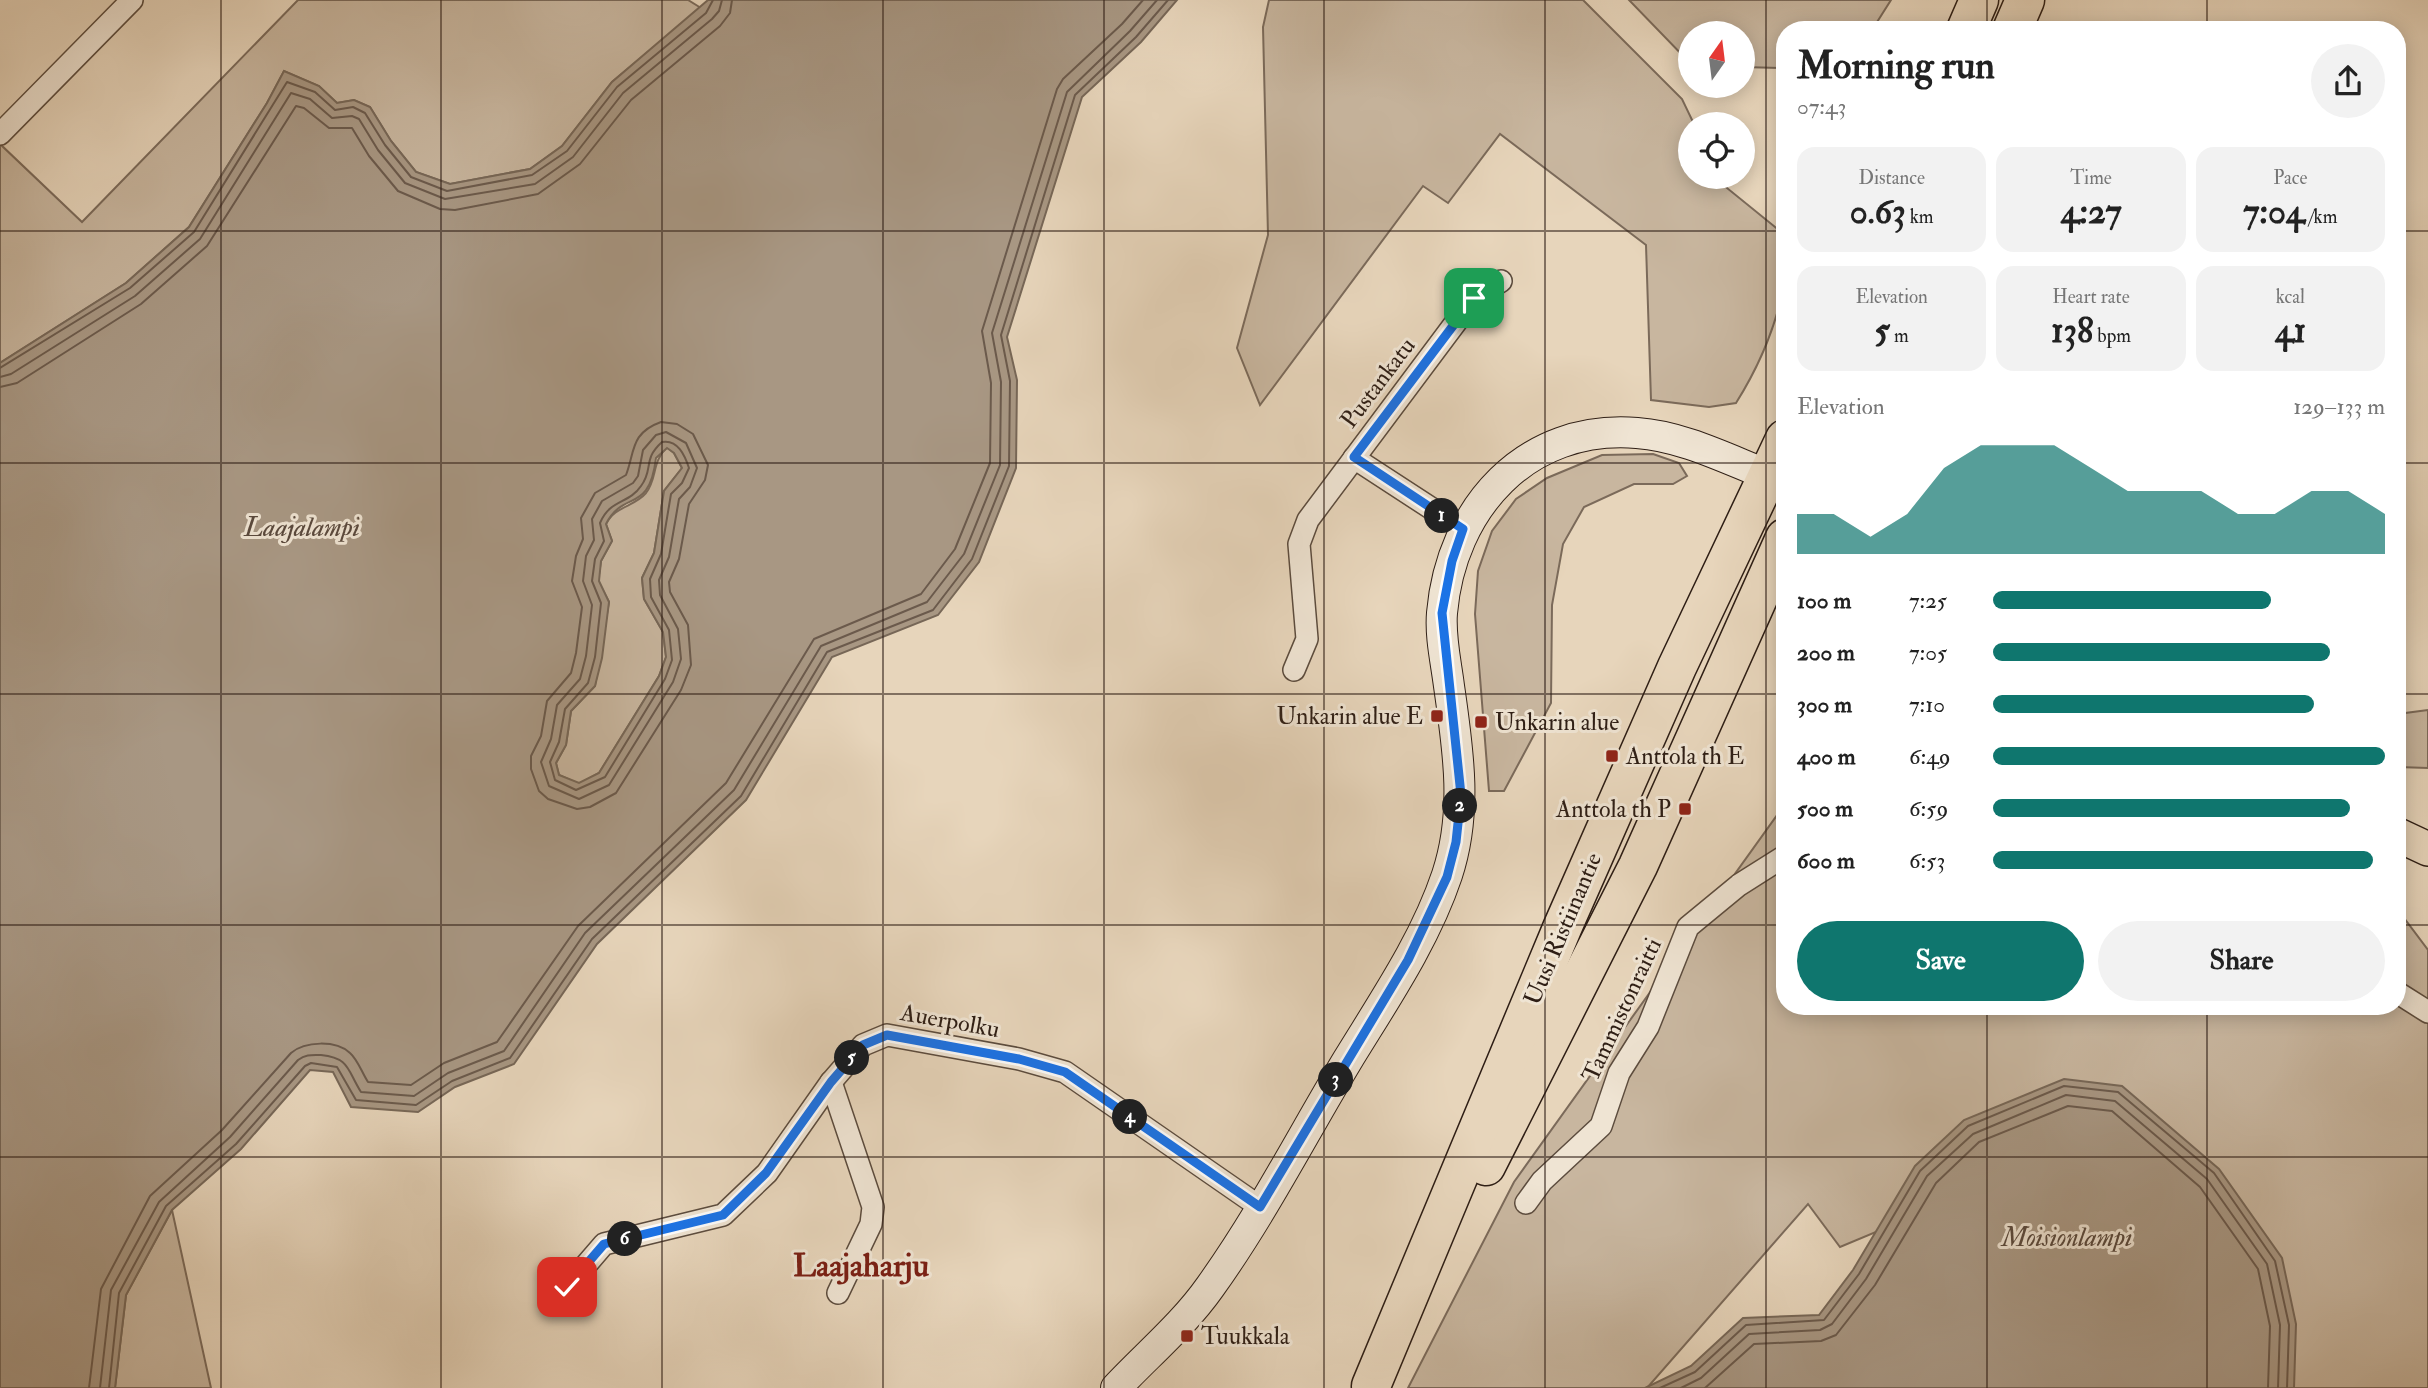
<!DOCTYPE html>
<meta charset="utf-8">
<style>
:root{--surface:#fff;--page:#f2f2f2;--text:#222;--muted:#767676;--accent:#0f766e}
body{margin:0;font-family:"IM FELL Double Pica",serif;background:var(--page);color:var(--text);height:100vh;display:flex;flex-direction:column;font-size:26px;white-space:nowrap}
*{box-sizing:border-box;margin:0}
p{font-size:23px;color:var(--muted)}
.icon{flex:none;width:38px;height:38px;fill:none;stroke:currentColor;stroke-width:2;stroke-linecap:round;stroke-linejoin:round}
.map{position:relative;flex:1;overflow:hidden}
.drawer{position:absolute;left:1776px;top:21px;width:630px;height:994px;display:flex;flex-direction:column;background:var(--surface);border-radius:28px;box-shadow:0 4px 18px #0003}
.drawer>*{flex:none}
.needle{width:46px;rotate:14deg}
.buttons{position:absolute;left:1678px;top:21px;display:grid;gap:14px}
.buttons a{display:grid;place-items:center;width:77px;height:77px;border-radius:50%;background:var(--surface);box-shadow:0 4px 18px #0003;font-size:35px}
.pin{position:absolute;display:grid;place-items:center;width:60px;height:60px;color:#fff;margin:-30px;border-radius:14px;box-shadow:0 4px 10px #0006}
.km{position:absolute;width:35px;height:35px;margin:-18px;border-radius:50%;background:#222;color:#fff;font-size:19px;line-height:35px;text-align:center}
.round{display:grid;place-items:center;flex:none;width:74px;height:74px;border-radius:37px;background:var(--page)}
.headline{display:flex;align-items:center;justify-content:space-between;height:119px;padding:0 21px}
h1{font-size:38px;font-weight:800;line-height:52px}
.metrics{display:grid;grid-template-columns:repeat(3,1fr);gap:10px;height:119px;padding:7px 21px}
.metrics div{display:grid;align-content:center;border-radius:18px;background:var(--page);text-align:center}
.metrics b{font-size:35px;font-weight:800}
.metrics small{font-size:19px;font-weight:400}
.metrics p{font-size:19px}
.chart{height:196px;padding:14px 21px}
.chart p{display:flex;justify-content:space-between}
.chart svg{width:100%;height:126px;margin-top:7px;fill:var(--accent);opacity:.7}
.cta{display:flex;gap:14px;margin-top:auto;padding:14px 21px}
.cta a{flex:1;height:80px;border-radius:42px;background:var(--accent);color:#fff;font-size:28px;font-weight:800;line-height:80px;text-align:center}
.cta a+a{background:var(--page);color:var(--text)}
ul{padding:0 21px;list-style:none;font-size:23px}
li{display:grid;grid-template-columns:112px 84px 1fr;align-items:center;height:52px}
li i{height:18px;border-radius:9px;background:var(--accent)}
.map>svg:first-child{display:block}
.green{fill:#c8b69f;stroke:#7b6a5a;stroke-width:2}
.water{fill:#a89783;stroke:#776757;stroke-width:2;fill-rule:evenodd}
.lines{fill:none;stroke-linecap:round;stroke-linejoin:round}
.shore{stroke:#6b5a4c;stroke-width:2}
.street-casing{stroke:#5c4c3e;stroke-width:24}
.secondary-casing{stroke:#2e1e15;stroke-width:32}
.primary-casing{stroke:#2e1e15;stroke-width:36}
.highway-casing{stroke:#2e1e15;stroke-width:41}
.street{stroke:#efe4d3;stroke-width:21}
.secondary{stroke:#efe4d3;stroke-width:30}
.primary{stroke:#e7d5bb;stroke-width:33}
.highway{stroke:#e7d5bb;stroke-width:38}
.route-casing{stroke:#fff;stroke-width:14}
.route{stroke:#1a73e8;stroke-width:9}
.grid{fill:none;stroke:#2e1e15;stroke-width:2;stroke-opacity:0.55}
.poi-dot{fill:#8f2418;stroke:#efe4d3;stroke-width:2.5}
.labels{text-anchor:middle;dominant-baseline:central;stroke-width:6;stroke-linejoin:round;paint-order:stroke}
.street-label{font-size:24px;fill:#2e1e15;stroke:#efe4d3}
.poi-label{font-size:24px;fill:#2e1e15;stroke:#efe4d3;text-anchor:start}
.water-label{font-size:26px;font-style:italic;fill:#59483c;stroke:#efe4d3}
.district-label{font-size:32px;font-weight:bold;fill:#7a1f14;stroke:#efe4d3}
</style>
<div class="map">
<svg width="2428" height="1388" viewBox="0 0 2428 1388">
<rect width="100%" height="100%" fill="#e7d5bb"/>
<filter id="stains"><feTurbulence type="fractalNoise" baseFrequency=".00286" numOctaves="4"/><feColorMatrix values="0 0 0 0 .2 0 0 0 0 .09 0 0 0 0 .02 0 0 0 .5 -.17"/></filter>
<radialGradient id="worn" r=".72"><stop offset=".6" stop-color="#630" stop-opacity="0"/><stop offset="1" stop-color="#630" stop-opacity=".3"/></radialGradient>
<g class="green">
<polygon points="298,0 688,0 701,8 612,82 562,146 530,169 450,184 416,172 391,141 370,107 354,100 337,103 319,86 284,71 267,103 189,227 126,283 0,363 0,144 82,222"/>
<path d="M1269 0H1583L1682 99 1694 124H1690V177H1719L1722 184 1785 235C1785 251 1788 270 1784 285 1776 326 1758 368 1736 403L1709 407 1651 400 1646 245 1500 134 1448 203 1423 186 1260 405 1237 348 1268 235 1263 27Z"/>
<polygon points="1629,0 1891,0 1872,30 1785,30 1785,68 1743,67 1743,33 1690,33 1690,63"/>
<path d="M667 447 674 453 682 468 664 491 654 553 642 578 644 599 663 632 666 657 659 676 599 773 579 784 559 775 556 763 566 745 571 711 595 686 609 602 598 581 601 561 612 541 606 524C615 506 634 507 646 493 658 477 651 463 667 447Z"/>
<polygon points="1653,454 1679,463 1687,476 1673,484 1634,484 1584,507 1563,544 1552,605 1551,703 1504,791 1489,791 1475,614 1478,571 1492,531 1516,499 1547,478 1602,455"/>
<polygon points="2428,710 2428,768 2398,767 2398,714"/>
<polygon points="1785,804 1785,1006 2398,1006 2398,910 2428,950 2428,1388 2279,1388 1890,1226 1840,1247 1808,1204 1647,1388 1408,1388 1514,1182"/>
<polygon points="172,1210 211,1388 115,1388 126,1295"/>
</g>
<g class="water">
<path d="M708 0H1177L1141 42 1082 97 1007 337 1017 380 1016 468 979 562 938 615 832 657 746 800 597 944 514 1064 455 1087 418 1112 351 1107 333 1072 310 1070 241 1149 172 1210 126 1295 115 1388H0V363L126 283 189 227 267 103 284 71 319 86 337 103 354 100 370 107 391 141 416 172 450 184 530 169 562 146 612 82ZM667 448 674 453 682 468 664 491 654 553 642 578 644 599 663 632 666 657 659 676 599 773 579 783 559 775 556 763 566 745 571 711 595 686 602 658 609 602 599 581 601 561 612 541 606 524C624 489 649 515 656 458Z"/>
<polygon points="2064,1079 2122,1086 2219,1169 2282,1258 2296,1324 2294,1388 1645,1388 1691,1366 1743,1318 1819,1315 1853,1270 1915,1166 1964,1120"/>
</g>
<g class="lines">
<g class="shore">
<polyline points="0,368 130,288 194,232 287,82 315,92 335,110 353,107 365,113 385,145 411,177 447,191 532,175 567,151 617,87 706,13 713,0"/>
<polyline points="0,377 11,374 135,296 200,239 291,93 310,99 332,118 352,116 359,119 378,150 405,183 445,199 535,184 573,157 623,93 712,19 719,11 722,0"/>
<polyline points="0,387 17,383 141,304 207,246 296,106 304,108 329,128 352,128 369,156 398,191 440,209 455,210 538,194 580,164 631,100 720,26 730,13 732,0"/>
<path d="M661 422 677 424 693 434 708 465 705 480 689 504 679 559 669 582 670 592 688 625 691 665 681 690 616 793 590 807 577 809 548 799 539 791 531 769V756L541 736 547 701 571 673 576 653 582 607 572 581 576 556 583 539 581 518 595 493 626 475C635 452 630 433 661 422Z"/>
<polygon points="666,432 686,443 697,468 690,487 679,499 669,557 659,580 660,595 678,629 681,659 673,682 609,785 579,799 549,786 541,762 551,739 557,705 580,679 586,656 592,605 583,581 586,556 594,540 592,519 602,501 633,483 638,476 643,450 656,435"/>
<path d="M662 442C678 439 685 456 689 468L682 483 671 494 661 554 650 579 651 597 669 630 672 660 665 679 605 777 576 790 555 780 550 762 559 742 565 709 588 683 595 657 601 603 592 581 595 559 604 541 600 523C610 499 629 504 641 486 654 469 642 460 662 442Z"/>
<path d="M89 1388 101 1289 150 1196 222 1130 291 1053C305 1041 336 1040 350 1053 358 1060 362 1073 368 1082L411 1085 444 1063 497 1042 578 926 726 783 814 639 921 594 955 549 990 463 991 383 982 331 1057 89 1063 79 1122 24 1143 0"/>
<path d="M100 1388 111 1290 159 1202 230 1137 298 1060C306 1054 312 1055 321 1055 350 1058 347 1070 361 1092L414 1096 448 1073 504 1051 585 933 734 790 821 646 927 602 964 554 1000 465 1001 382 992 333 1067 92 1130 31 1157 0"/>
<polyline points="109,1388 119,1293 166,1206 236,1144 305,1066 311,1063 337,1067 356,1100 416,1105 452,1081 510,1058 592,939 741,796 827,652 933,610 972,559 1009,466 1010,381 1001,335 1075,95 1136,37 1168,0"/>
<polyline points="1660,1388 1695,1372 1746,1325 1824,1320 1859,1274 1920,1171 1968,1126 2064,1086 2118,1092 2214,1173 2275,1261 2289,1325 2287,1388"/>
<polyline points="1681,1388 1701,1378 1749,1334 1820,1330 1832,1324 1866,1279 1927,1176 1973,1134 2066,1095 2115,1101 2207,1179 2267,1264 2280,1325 2278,1388"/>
<polyline points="1705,1388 1754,1344 1821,1341 1836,1335 1875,1285 1936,1183 1979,1142 2068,1106 2112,1111 2200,1187 2258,1269 2270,1326 2268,1388"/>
</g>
<g class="street-casing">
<g id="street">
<polyline points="0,134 132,0"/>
<polyline points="1354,458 1463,529"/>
<polyline points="1294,670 1307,639 1299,544 1308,520 1474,298 1501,281"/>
<polyline points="2398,993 2428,1012"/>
<polyline points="831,1082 873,1207 871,1224 838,1293"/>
<polyline points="1526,1203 1542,1181 1601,1126 1619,1073 1648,1027 1688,927 1739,885 1785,856"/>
<polyline points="567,1287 604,1244 723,1215 767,1173 831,1082 863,1045 887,1035 1019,1059 1065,1072 1260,1207"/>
</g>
</g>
<g class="secondary-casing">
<path id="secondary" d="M1116 1388C1147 1355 1184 1324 1210 1287 1261 1216 1302 1136 1347 1061 1383 1002 1425 941 1447 875 1468 812 1458 749 1449 686 1446 662 1440 637 1442 613 1451 508 1526 424 1637 433 1682 436 1727 459 1768 475"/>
</g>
<g class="primary-casing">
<polyline id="primary" points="2398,835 2428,849"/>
</g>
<g class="highway-casing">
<g id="highway">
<polyline points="1966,30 1979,0"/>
<polyline points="2012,30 2025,0"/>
<polyline points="1486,1166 1638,866 1785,538"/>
<polyline points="1371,1386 1563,926 1677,667 1785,439"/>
</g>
</g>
<use href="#street" class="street"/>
<use href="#secondary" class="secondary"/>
<use href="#primary" class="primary"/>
<use href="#highway" class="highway"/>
</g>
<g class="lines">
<g class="route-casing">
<polyline id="route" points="567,1287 604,1244 723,1215 766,1173 831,1082 863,1045 887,1035 1019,1059 1065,1072 1260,1207 1408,960 1447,877 1456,842 1461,795 1442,613 1452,561 1463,529 1354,457 1474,298"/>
</g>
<use href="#route" class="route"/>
</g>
<path class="grid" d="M221 0V1388M441 0V1388M662 0V1388M883 0V1388M1104 0V1388M1324 0V1388M1545 0V1388M1766 0V1388M1987 0V30M2207 0V30M0 231H1785M2398 231H2428M0 463H1785M2398 463H2428M0 694H1785M2398 694H2428M0 925H1785M2398 925H2428M1987 1006V1388M2207 1006V1388M0 1157H2428"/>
<g class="poi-dot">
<rect x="1430" y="709" width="14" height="14" rx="3.5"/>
<rect x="1474" y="715" width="14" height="14" rx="3.5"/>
<rect x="1605" y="749" width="14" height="14" rx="3.5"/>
<rect x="1678" y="802" width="14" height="14" rx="3.5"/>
<rect x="1180" y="1329" width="14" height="14" rx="3.5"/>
</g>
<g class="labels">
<g class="street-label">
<text transform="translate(1378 383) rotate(-53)">Pustankatu</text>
<text transform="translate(1563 929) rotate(-67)">Uusi Ristiinantie</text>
<text transform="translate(1622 1010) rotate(-65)">Tammistonraitti</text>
<text transform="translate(950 1021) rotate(10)">Auerpolku</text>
</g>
<g class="poi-label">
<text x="1423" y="716" text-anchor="end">Unkarin alue E</text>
<text x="1495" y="722">Unkarin alue</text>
<text x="1626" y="756">Anttola th E</text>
<text x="1671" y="809" text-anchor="end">Anttola th P</text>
<text x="1201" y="1336">Tuukkala</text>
</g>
<g class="water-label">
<text x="302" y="528">Laajalampi</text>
<text x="2067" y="1238">Moisionlampi</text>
</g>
<g class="district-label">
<text x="861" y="1266">Laajaharju</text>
</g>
</g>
<rect width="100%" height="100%" filter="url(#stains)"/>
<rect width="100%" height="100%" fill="url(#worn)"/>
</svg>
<div class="buttons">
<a><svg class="needle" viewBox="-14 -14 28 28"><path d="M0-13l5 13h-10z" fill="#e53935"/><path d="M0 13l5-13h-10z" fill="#767676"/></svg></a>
<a><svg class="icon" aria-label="locate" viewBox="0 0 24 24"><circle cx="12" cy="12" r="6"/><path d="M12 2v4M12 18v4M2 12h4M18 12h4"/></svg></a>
</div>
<div class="pin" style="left:1474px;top:298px;background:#1e9e55"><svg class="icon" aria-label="arrive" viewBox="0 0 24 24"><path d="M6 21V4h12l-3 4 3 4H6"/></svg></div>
<div class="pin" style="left:567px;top:1287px;background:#d93025"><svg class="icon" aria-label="check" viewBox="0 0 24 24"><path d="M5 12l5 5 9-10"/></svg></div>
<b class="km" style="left:1442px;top:516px">1</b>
<b class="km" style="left:1460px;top:806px">2</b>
<b class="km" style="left:1336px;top:1080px">3</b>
<b class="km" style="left:1130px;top:1117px">4</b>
<b class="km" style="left:852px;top:1058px">5</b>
<b class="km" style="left:625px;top:1239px">6</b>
<section class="drawer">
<div class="headline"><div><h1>Morning run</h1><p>07:43</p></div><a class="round"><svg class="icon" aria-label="share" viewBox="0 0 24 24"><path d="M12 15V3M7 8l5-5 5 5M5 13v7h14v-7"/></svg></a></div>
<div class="metrics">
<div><p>Distance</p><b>0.63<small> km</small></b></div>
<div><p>Time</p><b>4:27</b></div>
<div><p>Pace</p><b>7:04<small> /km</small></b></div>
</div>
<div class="metrics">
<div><p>Elevation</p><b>5<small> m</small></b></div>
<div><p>Heart rate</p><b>138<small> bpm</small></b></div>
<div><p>kcal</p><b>41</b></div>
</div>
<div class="chart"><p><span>Elevation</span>129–133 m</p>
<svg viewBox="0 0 160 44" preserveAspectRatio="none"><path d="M0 44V30L10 30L20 38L30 30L40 14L50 6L60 6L70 6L80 14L90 22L100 22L110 22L120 30L130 30L140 22L150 22L160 30V44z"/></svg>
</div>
<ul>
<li><b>100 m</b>7:25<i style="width:71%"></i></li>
<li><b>200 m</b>7:05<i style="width:86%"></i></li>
<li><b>300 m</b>7:10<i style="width:82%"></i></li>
<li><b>400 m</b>6:49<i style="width:100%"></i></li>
<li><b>500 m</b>6:59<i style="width:91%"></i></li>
<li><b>600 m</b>6:53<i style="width:97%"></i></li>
</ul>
<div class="cta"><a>Save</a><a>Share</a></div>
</section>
</div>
